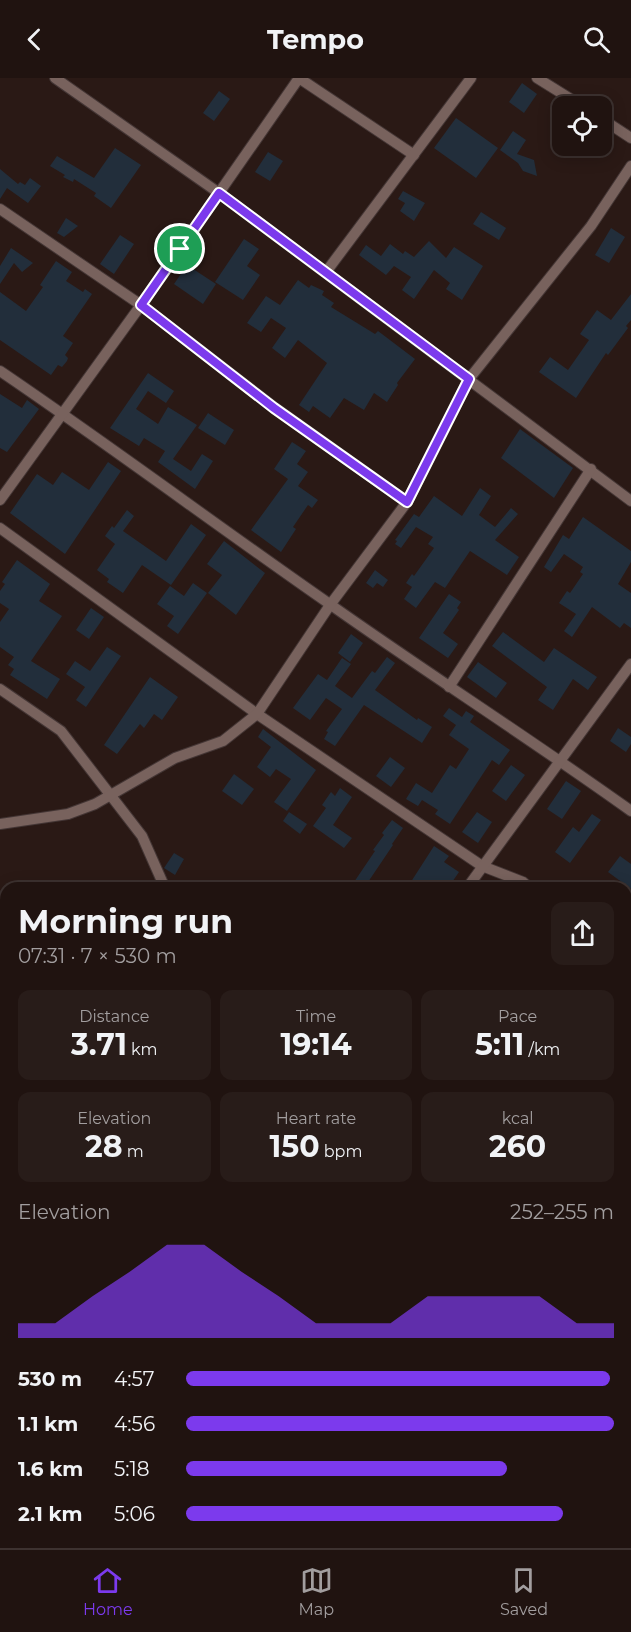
<!DOCTYPE html>
<meta charset="utf-8">
<style>
:root{--surface:#201310;--page:#281c19;--text:#f1f3f6;--muted:#a29e9f;--line:#3d3230;--accent:#7c3aed}
body{margin:0;font-family:Montserrat,sans-serif;background:var(--page);color:var(--text);height:100vh;display:flex;flex-direction:column;font-size:22px;white-space:nowrap}
*{box-sizing:border-box;margin:0}
p{font-size:20px;color:var(--muted)}
.icon{flex:none;width:33px;height:33px;fill:none;stroke:currentColor;stroke-width:2;stroke-linecap:round;stroke-linejoin:round}
.map{position:relative;flex:1;overflow:hidden}
.sheet{position:absolute;left:0px;top:804px;width:632px;height:666px;display:flex;flex-direction:column;background:var(--surface);border-radius:18px 18px 0 0;box-shadow:0 3px 15px #0003,0 0 0 2px var(--line)}
.sheet>*{flex:none}
.controls{position:absolute;left:552px;top:18px;display:grid;gap:12px}
.controls a{display:grid;place-items:center;width:60px;height:60px;border-radius:12px;background:var(--surface);box-shadow:0 3px 15px #0003,0 0 0 2px var(--line);font-size:30px}
.pin{position:absolute;display:grid;place-items:center;width:51px;height:51px;color:#fff;margin:-26px;border:3px solid #fff;border-radius:50%;box-shadow:0 2px 6px #0007}
.round{display:grid;place-items:center;flex:none;width:63px;height:63px;border-radius:12px;background:var(--page)}
.overview{display:flex;align-items:center;justify-content:space-between;height:102px;padding:0 18px}
h1{font-size:33px;font-weight:700;line-height:45px}
.metrics{display:grid;grid-template-columns:repeat(3,1fr);gap:9px;height:102px;padding:6px 18px}
.metrics div{display:grid;align-content:center;border-radius:12px;background:var(--page);text-align:center}
.metrics b{font-size:30px;font-weight:700}
.metrics small{font-size:16px;font-weight:400}
.metrics p{font-size:16px}
.chart{height:168px;padding:12px 18px}
.chart p{display:flex;justify-content:space-between}
.chart svg{width:100%;height:108px;margin-top:6px;fill:var(--accent);opacity:.7}
ul{padding:0 18px;list-style:none;font-size:20px}
li{display:grid;grid-template-columns:96px 72px 1fr;align-items:center;height:45px}
li i{height:15px;border-radius:8px;background:var(--accent)}
header{display:flex;justify-content:space-between;align-items:center;height:78px;padding:0 18px;background:var(--surface);font-size:27px;font-weight:700}
.menu{display:flex;justify-content:space-around;align-items:center;height:84px;border-top:2px solid var(--line);background:var(--surface);font-size:16px;color:var(--muted)}
.menu a{display:grid;justify-items:center;gap:3px}
.menu .current{color:var(--accent)}
.map>svg:first-child{display:block}
.building{fill:#222e3b}
.lines{fill:none;stroke-linecap:round;stroke-linejoin:round}
.minor-casing{stroke:#443635;stroke-width:12}
.minor{stroke:#78625d;stroke-width:10}
.route-casing{stroke:#fff;stroke-width:12}
.route{stroke:#7c3aed;stroke-width:8}
</style>
<header><svg class="icon" aria-label="back" viewBox="0 0 24 24"><path d="M15 5l-7 7 7 7"/></svg>Tempo<svg class="icon" aria-label="search" viewBox="0 0 24 24"><circle cx="10" cy="10" r="6"/><path d="M15 15l6 6"/></svg></header>
<div class="map">
<svg width="631" height="1470" viewBox="0 0 631 1470">
<rect width="100%" height="100%" fill="#2a1915"/>
<g class="building">
<polygon points="522,5 537,16 524,35 509,24"/>
<polygon points="219,13 230,21 214,43 203,35"/>
<polygon points="456,40 498,70 476,100 434,70"/>
<polygon points="513,53 526,62 517,76 534,82 537,98 523,93 518,85 500,72"/>
<polygon points="115,70 141,87 111,130 94,118 96,115 74,101 73,104 63,99 65,97 50,88 57,78 94,100"/>
<polygon points="268,74 283,83 270,103 255,94"/>
<polygon points="0,91 18,106 20,104 25,107 30,100 41,108 28,125 7,110 0,121"/>
<polygon points="403,113 425,125 414,143 400,133 405,125 398,121"/>
<polygon points="481,134 506,150 499,162 473,146"/>
<polygon points="66,140 78,148 64,159 57,155"/>
<polygon points="611,150 625,159 609,185 595,177"/>
<polygon points="120,157 134,166 114,196 100,186"/>
<polygon points="244,161 259,171 247,188 260,197 243,222 215,204"/>
<polygon points="429,163 446,180 454,169 483,188 462,222 446,211 450,205 434,192 414,221 402,212 411,199 394,188 386,197 359,177 366,167 381,178 390,166 403,176 405,173 414,179"/>
<polygon points="11,170 33,185 22,194 14,185 0,206 0,188"/>
<polygon points="56,183 72,194 66,203 83,214 85,211 92,216 63,258 73,265 65,277 68,280 67,283 62,289 58,287 51,297 0,262 0,214 26,233 43,209 40,207"/>
<polygon points="187,187 216,206 203,226 174,206"/>
<polygon points="298,202 309,210 311,207 324,213 322,217 334,225 331,229 375,256 378,253 415,281 397,305 398,307 387,324 374,315 364,332 344,320 330,340 313,328 309,334 299,327 327,285 298,262 285,280 272,270 286,250 271,240 261,254 247,245 266,218 280,227"/>
<polygon points="631,216 631,242 626,248 628,250 608,277 606,275 576,320 539,294 550,279 568,292 589,262 580,256 597,232 611,242"/>
<polygon points="148,295 174,313 166,325 148,313 136,331 158,346 168,329 197,347 173,381 191,393 202,376 213,383 195,411 158,384 165,373 144,360 139,368 110,350"/>
<polygon points="0,316 22,330 27,322 39,331 7,374 0,370"/>
<polygon points="208,335 234,352 225,367 198,350"/>
<polygon points="520,351 573,390 554,420 501,380"/>
<polygon points="292,364 306,373 297,386 308,394 298,408 318,422 312,430 308,427 293,449 296,451 281,474 251,452 288,401 274,391"/>
<polygon points="108,384 121,393 65,476 10,435 37,396 53,407 62,394 89,412"/>
<polygon points="480,410 491,418 479,437 495,449 511,430 518,436 495,462 519,479 507,497 470,473 445,510 435,504 416,530 404,521 412,509 406,505 412,496 414,498 434,470 428,466 433,459 416,449 401,470 395,466 397,463 395,462 414,436 419,439 434,418 462,438"/>
<polygon points="127,432 134,438 123,453 166,483 191,446 206,457 171,507 142,487 123,515 107,504 109,501 97,492 115,466 105,458 112,448 114,450"/>
<polygon points="583,439 631,473 631,484 618,506 631,515 631,550 624,545 620,550 592,529 572,559 564,553 576,536 559,525 567,513 570,515 583,496 580,494 583,489 564,476 551,494 544,489 563,457 569,461"/>
<polygon points="224,463 265,495 236,537 208,515 222,497 207,486"/>
<polygon points="17,482 50,506 39,523 62,538 31,583 60,601 47,621 10,597 14,591 8,587 14,579 0,569 0,544 9,531 0,525 0,513 5,506 2,504"/>
<polygon points="375,492 388,502 383,509 377,505 373,510 366,505"/>
<polygon points="193,505 207,515 178,556 167,548 174,538 157,526 170,508 184,518"/>
<polygon points="449,516 461,524 457,530 459,532 443,555 458,566 448,580 419,560"/>
<polygon points="91,530 104,539 89,561 76,552"/>
<polygon points="503,554 544,584 554,570 597,599 588,612 573,601 553,632 538,622 547,609 492,568"/>
<polygon points="351,556 363,565 350,584 338,575"/>
<polygon points="107,569 121,578 86,629 76,622 85,609 66,596 75,583 90,593"/>
<polygon points="387,579 395,585 375,612 417,642 418,640 432,649 422,665 364,627 335,668 324,661 328,654 326,653 342,631 326,620 310,642 293,630 318,596 327,602 342,580 351,586 335,608 352,620 372,593 375,595"/>
<polygon points="478,584 507,605 496,620 467,599"/>
<polygon points="150,599 178,619 162,642 154,636 144,650 140,646 117,676 104,667"/>
<polygon points="449,630 462,639 466,633 474,638 470,644 510,672 499,687 492,682 450,746 435,736 438,732 422,722 418,728 406,721 416,705 432,715 450,687 456,691 469,671 449,657 456,647 443,638"/>
<polygon points="618,650 631,659 631,666 626,674 610,663"/>
<polygon points="263,651 316,692 287,733 274,724 291,701 276,691 270,699 257,689 271,669 258,659"/>
<polygon points="390,679 405,690 391,709 376,698"/>
<polygon points="511,687 525,697 506,723 492,713"/>
<polygon points="234,696 254,711 242,727 222,713"/>
<polygon points="566,703 581,713 562,741 547,731"/>
<polygon points="340,710 352,719 333,747 352,760 344,770 313,748 326,730 322,727 331,714 335,718"/>
<polygon points="289,734 307,746 300,756 283,743"/>
<polygon points="477,734 492,744 478,765 462,754"/>
<polygon points="592,736 601,742 570,785 555,774 573,749 579,754"/>
<polygon points="392,742 403,750 392,766 393,767 364,810 350,810 375,773 373,772 384,757 382,755"/>
<polygon points="434,768 449,778 444,784 459,794 448,810 407,810"/>
<polygon points="174,775 184,781 175,797 164,790"/>
<polygon points="620,778 631,786 631,811 608,794"/>
</g>
<g class="lines">
<g class="minor-casing">
<g id="minor">
<polyline points="55,0 219,115 631,423"/>
<polyline points="299,0 414,77"/>
<polyline points="537,0 582,28"/>
<polyline points="602,41 631,60"/>
<polyline points="0,131 141,227 275,330 407,424"/>
<polyline points="326,194 471,0"/>
<path d="M0 293C112 369 220 450 331 527 430 597 532 662 631 733"/>
<polyline points="0,422 141,227 299,0"/>
<polyline points="0,450 257,636 482,788 523,804 530,810"/>
<polyline points="449,609 591,391"/>
<polyline points="0,611 61,653 142,758 165,810"/>
<polyline points="0,746 68,736 95,726 175,680 223,663 257,636 330,527 407,424 469,301 591,148 631,88"/>
<polyline points="467,810 631,586"/>
<polyline points="626,887 631,891"/>
<polyline points="626,1053 631,1043"/>
<polyline points="626,1176 631,1181"/>
<polyline points="626,1388 631,1381"/>
<polyline points="626,1411 631,1414"/>
<polyline points="14,1470 18,1464"/>
<polyline points="557,1470 561,1464"/>
</g>
</g>
<use href="#minor" class="minor"/>
</g>
<g class="lines">
<g class="route-casing">
<polygon id="route" points="219,115 469,301 407,424 274,330 141,227"/>
</g>
<use href="#route" class="route"/>
</g>
</svg>
<div class="controls">
<a><svg class="icon" aria-label="locate" viewBox="0 0 24 24"><circle cx="12" cy="12" r="6"/><path d="M12 2v4M12 18v4M2 12h4M18 12h4"/></svg></a>
</div>
<div class="pin" style="left:180px;top:171px;background:#1e9e55"><svg class="icon" aria-label="arrive" viewBox="0 0 24 24"><path d="M6 21V4h12l-3 4 3 4H6"/></svg></div>
<section class="sheet">
<div class="overview"><div><h1>Morning run</h1><p>07:31 · 7 × 530 m</p></div><a class="round"><svg class="icon" aria-label="share" viewBox="0 0 24 24"><path d="M12 15V3M7 8l5-5 5 5M5 13v7h14v-7"/></svg></a></div>
<div class="metrics">
<div><p>Distance</p><b>3.71<small> km</small></b></div>
<div><p>Time</p><b>19:14</b></div>
<div><p>Pace</p><b>5:11<small> /km</small></b></div>
</div>
<div class="metrics">
<div><p>Elevation</p><b>28<small> m</small></b></div>
<div><p>Heart rate</p><b>150<small> bpm</small></b></div>
<div><p>kcal</p><b>260</b></div>
</div>
<div class="chart"><p><span>Elevation</span>252–255 m</p>
<svg viewBox="0 0 160 44" preserveAspectRatio="none"><path d="M0 44V38L10 38L20 27L30 17L40 6L50 6L60 17L70 27L80 38L90 38L100 38L110 27L120 27L130 27L140 27L150 38L160 38V44z"/></svg>
</div>
<ul>
<li><b>530 m</b>4:57<i style="width:99%"></i></li>
<li><b>1.1 km</b>4:56<i style="width:100%"></i></li>
<li><b>1.6 km</b>5:18<i style="width:75%"></i></li>
<li><b>2.1 km</b>5:06<i style="width:88%"></i></li>
</ul>
</section>
</div>
<nav class="menu">
<a class="current"><svg class="icon" aria-label="home" viewBox="0 0 24 24"><path d="M3 11l9-7 9 7M6 9v11h12V9"/></svg>Home</a>
<a><svg class="icon" aria-label="map" viewBox="0 0 24 24"><path d="M3 6l6-2 6 2 6-2v14l-6 2-6-2-6 2zM9 4v14M15 6v14"/></svg>Map</a>
<a><svg class="icon" aria-label="saved" viewBox="0 0 24 24"><path d="M7 4h10v16l-5-4-5 4z"/></svg>Saved</a>
</nav>
